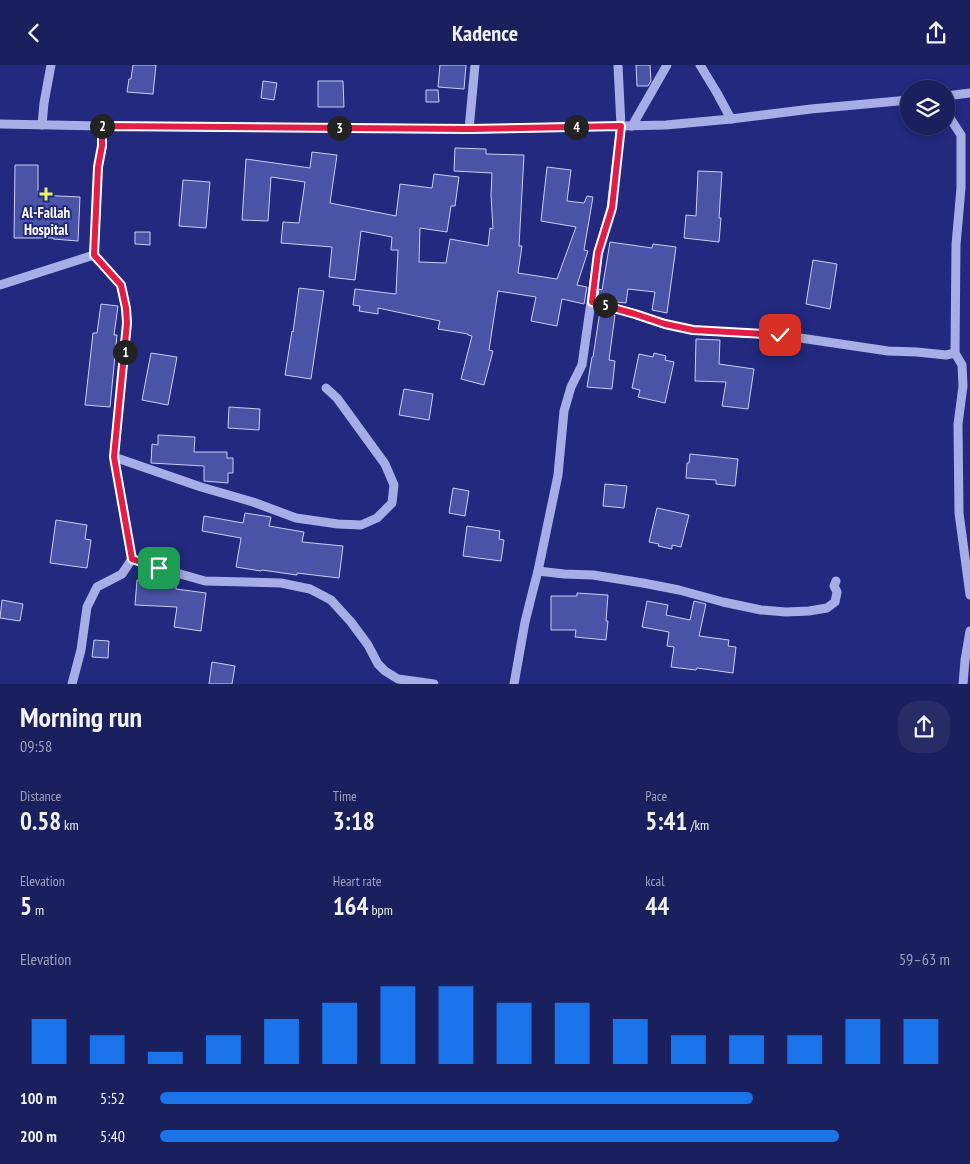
<!DOCTYPE html>
<meta charset="utf-8">
<style>
:root{--surface:#1a1f5e;--page:#272c67;--text:#f1f3f6;--muted:#9fa2bc;--line:#383d73;--accent:#1a73e8}
body{margin:0;font-family:"PT Sans Narrow",sans-serif;background:var(--page);color:var(--text);height:100vh;display:flex;flex-direction:column;font-size:19px;white-space:nowrap}
*{box-sizing:border-box;margin:0}
p{font-size:16px;color:var(--muted)}
.icon{flex:none;width:28px;height:28px;fill:none;stroke:currentColor;stroke-width:2;stroke-linecap:round;stroke-linejoin:round}
.map{position:relative;height:619px;overflow:hidden}
.details{display:flex;flex-direction:column;background:var(--surface);flex:1}
.details>*{flex:none}
.fabs{position:absolute;left:900px;top:15px;display:grid;gap:10px}
.fabs a{display:grid;place-items:center;width:55px;height:55px;border-radius:50%;background:var(--surface);box-shadow:0 2px 8px #0003,0 0 0 1px var(--line);font-size:25px}
.pin{position:absolute;display:grid;place-items:center;width:42px;height:42px;color:#fff;margin:-21px;border-radius:10px;box-shadow:0 2px 8px #0006}
.km{position:absolute;width:25px;height:25px;margin:-12px;border-radius:50%;background:#222;color:#fff;font-size:14px;line-height:25px;text-align:center}
.round{display:grid;place-items:center;flex:none;width:52px;height:52px;border-radius:20px;background:var(--page)}
.head{display:flex;align-items:center;justify-content:space-between;height:85px;padding:0 20px}
h1{font-size:28px;font-weight:700;line-height:38px}
.stats{display:grid;grid-template-columns:repeat(3,1fr);gap:8px;height:85px;padding:5px 20px}
.stats div{display:grid;align-content:center}
.stats b{font-size:25px;font-weight:700}
.stats small{font-size:14px;font-weight:400}
.stats p{font-size:14px}
.chart{height:140px;padding:10px 20px}
.chart p{display:flex;justify-content:space-between}
.chart svg{width:100%;height:90px;margin-top:5px;stroke:var(--accent);stroke-width:6}
ul{padding:0 20px;list-style:none;font-size:16px}
li{display:grid;grid-template-columns:80px 60px 1fr;align-items:center;height:38px}
li i{height:12px;border-radius:6px;background:var(--accent)}
header{display:flex;justify-content:space-between;align-items:center;height:65px;padding:0 20px;background:var(--surface);font-size:22px;font-weight:700}
.map>svg:first-child{display:block}
.building{fill:#4b53a7;stroke:#cacef5}
.lines{fill:none;stroke-linecap:round;stroke-linejoin:round}
.minor{stroke:#a7ade6;stroke-width:9}
.route-casing{stroke:#fff;stroke-width:10}
.route{stroke:#e11d48;stroke-width:6}
.poi-dot{fill:#e8f269;stroke:#22297e;stroke-width:2}
.labels{text-anchor:middle;dominant-baseline:central;stroke-width:4;stroke-linejoin:round;paint-order:stroke}
.poi-label{font-size:15px;font-weight:bold;fill:#fff;stroke:#22297e}
</style>
<header><svg class="icon" aria-label="back" viewBox="0 0 24 24"><path d="M15 5l-7 7 7 7"/></svg>Kadence<svg class="icon" aria-label="share" viewBox="0 0 24 24"><path d="M12 15V3M7 8l5-5 5 5M5 13v7h14v-7"/></svg></header>
<div class="map">
<svg width="970" height="619" viewBox="0 0 970 619">
<rect width="100%" height="100%" fill="#22297e"/>
<g class="building">
<polygon points="133,0 156,0 153,29 127,27 129,14 131,14"/>
<polygon points="440,0 466,0 464,24 438,22"/>
<polygon points="636,0 650,0 651,16 648,21 637,21"/>
<polygon points="263,16 277,18 274,35 261,33"/>
<polygon points="318,16 343,16 344,42 318,42"/>
<polygon points="426,25 438,25 439,37 426,37"/>
<polygon points="455,83 486,84 486,89 524,90 519,181 522,181 518,208 557,214 576,162 541,156 547,102 571,105 567,136 584,138 587,131 593,132 584,185 588,186 577,220 587,222 584,239 562,234 557,261 531,256 536,232 498,226 489,285 493,286 484,320 461,314 472,271 468,270 468,269 438,264 440,256 378,243 378,249 359,246 360,241 353,240 355,224 396,229 398,185 391,185 392,172 361,166 355,215 329,212 332,182 281,178 283,157 299,158 305,117 271,112 268,156 242,155 246,94 310,103 312,87 337,90 330,138 396,151 400,119 432,123 434,109 459,112 455,141 451,141 447,167 420,163 419,197 446,198 450,174 488,181 490,163 493,164 491,130 492,108 454,106"/>
<polygon points="15,100 38,100 38,130 80,132 78,176 53,174 53,173 14,173"/>
<polygon points="698,106 722,107 719,153 721,153 719,177 684,173 686,150 696,151"/>
<polygon points="183,115 210,117 206,163 179,161"/>
<polygon points="135,167 150,167 150,180 135,179"/>
<polygon points="610,177 652,183 653,179 676,182 667,248 652,245 655,227 628,224 626,238 616,237 598,232 599,224 602,225"/>
<polygon points="813,195 837,199 830,244 806,239"/>
<polygon points="299,223 324,226 311,314 285,310 292,266 293,267"/>
<polygon points="101,239 118,241 114,270 117,270 110,342 85,340 93,268 97,268"/>
<polygon points="600,246 615,250 609,295 615,296 612,324 587,322 592,292 593,292"/>
<polygon points="696,274 720,275 719,299 754,304 748,344 722,341 726,317 695,316"/>
<polygon points="151,288 177,292 168,340 142,335"/>
<polygon points="654,288 666,291 665,295 674,297 665,338 638,332 640,325 632,323 639,289 653,292"/>
<polygon points="404,324 433,329 429,355 399,350"/>
<polygon points="229,342 260,344 259,365 228,363"/>
<polygon points="158,370 195,372 194,387 227,387 227,393 233,393 233,408 228,408 228,418 204,416 204,401 151,398 152,379 158,380"/>
<polygon points="690,389 738,394 735,421 716,419 716,415 686,413 687,398 689,398"/>
<polygon points="605,419 627,421 624,443 603,441"/>
<polygon points="453,423 469,426 465,451 449,448"/>
<polygon points="657,443 689,450 681,482 672,480 672,484 658,481 659,479 649,477"/>
<polygon points="245,448 271,452 269,461 304,467 302,477 343,481 339,513 297,508 297,510 262,505 261,506 236,502 241,473 202,466 204,451 243,458"/>
<polygon points="56,455 87,460 85,474 91,475 87,503 50,498"/>
<polygon points="467,461 500,466 499,474 504,475 501,496 463,491"/>
<polygon points="137,515 176,517 176,524 206,528 201,566 174,562 177,542 135,540"/>
<polygon points="577,528 608,530 606,556 608,556 606,575 575,572 576,565 551,565 551,531 577,531"/>
<polygon points="2,535 23,539 20,556 0,553"/>
<polygon points="647,536 668,540 666,550 690,555 694,536 706,539 699,571 729,575 728,581 736,582 733,608 697,603 696,605 671,602 674,582 667,581 669,567 642,562"/>
<polygon points="94,575 109,576 108,593 92,592"/>
<polygon points="212,597 235,601 232,619 209,619"/>
</g>
<g class="lines">
<g class="minor">
<polyline points="700,0 717,28 731,54"/>
<polyline points="946,31 970,28"/>
<polyline points="946,47 961,70 961,123 956,180 955,288 962,300 963,321 958,359 959,448 970,530"/>
<polyline points="0,59 102,61 469,64 621,61 666,60 731,54 811,44 909,35"/>
<polyline points="42,60 44,38 51,0"/>
<polyline points="632,61 667,0"/>
<polyline points="469,64 475,0"/>
<polyline points="0,220 94,190"/>
<polyline points="592,237 635,249 665,259 693,265 780,270 888,286 917,287 946,290 955,288"/>
<polyline points="114,392 201,422 253,437 296,453 338,459 361,460 377,453 392,438 394,420 385,399 337,333 326,323"/>
<polyline points="132,494 159,503 205,516 281,518 310,524 331,535 351,557 368,580 378,599 385,606 398,614 434,619"/>
<polyline points="538,506 564,509 593,510 643,518 679,525 723,537 761,545 786,547 809,546 827,543 835,537 837,527 834,521 836,516"/>
<polyline points="72,619 81,585 87,542 97,522 122,509 132,494 114,392 127,258 126,243 121,220 94,190 98,102 102,81 102,61"/>
<polyline points="514,619 525,557 533,525 538,506 558,410 564,346 571,322 582,300 598,188 611,143 621,61 618,0"/>
<polyline points="963,619 965,595 970,566"/>
</g>
</g>
<g class="lines">
<g class="route-casing">
<polyline id="route" points="159,503 132,494 114,392 127,258 126,243 121,220 94,190 98,102 102,81 102,61 469,64 621,61 612,143 598,188 592,237 635,249 665,259 693,265 780,270"/>
</g>
<use href="#route" class="route"/>
</g>
<path class="poi-dot" d="M43.5 121.5h5v5h5v5h-5v5h-5v-5h-5v-5h5z"/>
<g class="labels">
<g class="poi-label">
<text x="46" y="147">Al-Fallah<tspan x="46" dy="17">Hospital</tspan></text>
</g>
</g>
</svg>
<div class="fabs">
<a><svg class="icon" aria-label="layers" viewBox="0 0 24 24"><path d="M12 4l9 5-9 5-9-5zM3 14l9 5 9-5"/></svg></a>
</div>
<div class="pin" style="left:159px;top:503px;background:#1e9e55"><svg class="icon" aria-label="arrive" viewBox="0 0 24 24"><path d="M6 21V4h12l-3 4 3 4H6"/></svg></div>
<div class="pin" style="left:780px;top:270px;background:#d93025"><svg class="icon" aria-label="check" viewBox="0 0 24 24"><path d="M5 12l5 5 9-10"/></svg></div>
<b class="km" style="left:125px;top:287px">1</b>
<b class="km" style="left:102px;top:61px">2</b>
<b class="km" style="left:339px;top:63px">3</b>
<b class="km" style="left:576px;top:62px">4</b>
<b class="km" style="left:605px;top:240px">5</b>
</div>
<section class="details">
<div class="head"><div><h1>Morning run</h1><p>09:58</p></div><a class="round"><svg class="icon" aria-label="share" viewBox="0 0 24 24"><path d="M12 15V3M7 8l5-5 5 5M5 13v7h14v-7"/></svg></a></div>
<div class="stats">
<div><p>Distance</p><b>0.58<small> km</small></b></div>
<div><p>Time</p><b>3:18</b></div>
<div><p>Pace</p><b>5:41<small> /km</small></b></div>
</div>
<div class="stats">
<div><p>Elevation</p><b>5<small> m</small></b></div>
<div><p>Heart rate</p><b>164<small> bpm</small></b></div>
<div><p>kcal</p><b>44</b></div>
</div>
<div class="chart"><p><span>Elevation</span>59–63 m</p>
<svg viewBox="0 0 160 44" preserveAspectRatio="none"><path d="M5 44V22M15 44V30M25 44V38M35 44V30M45 44V22M55 44V14M65 44V6M75 44V6M85 44V14M95 44V14M105 44V22M115 44V30M125 44V30M135 44V30M145 44V22M155 44V22"/></svg>
</div>
<ul>
<li><b>100 m</b>5:52<i style="width:75%"></i></li>
<li><b>200 m</b>5:40<i style="width:86%"></i></li>
</ul>
</section>
